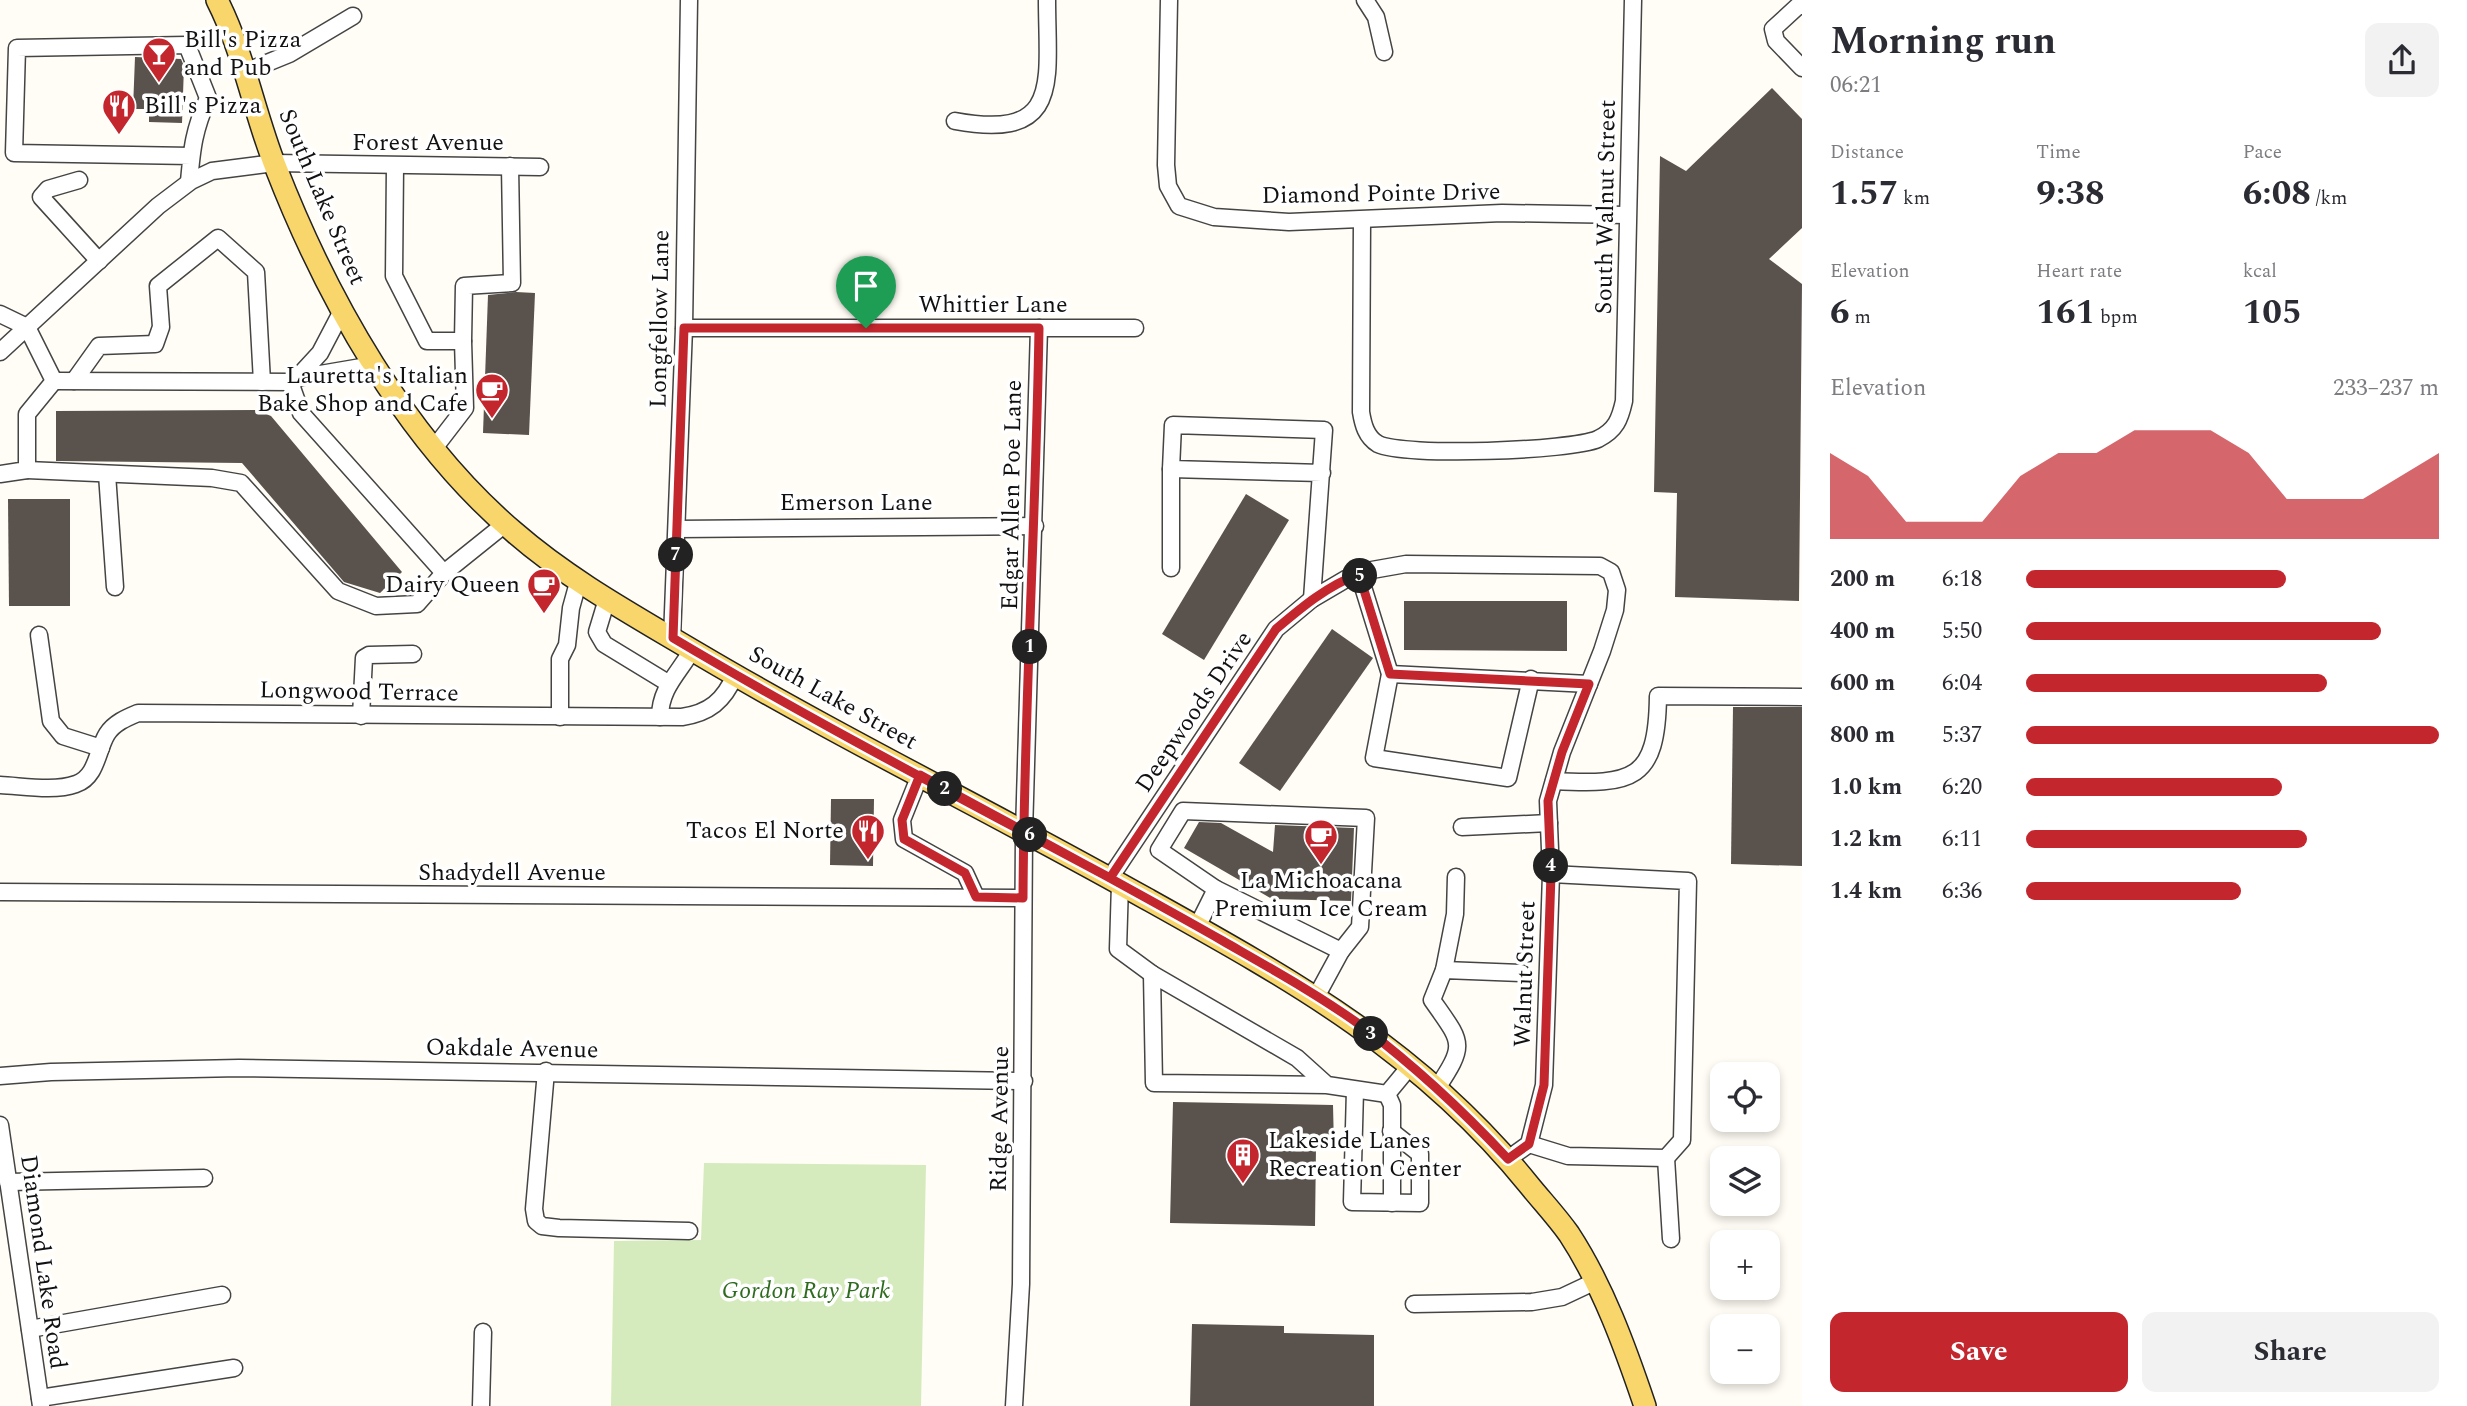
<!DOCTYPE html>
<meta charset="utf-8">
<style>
:root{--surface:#fff;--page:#f2f2f3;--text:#2b2b33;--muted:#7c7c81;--accent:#c4262e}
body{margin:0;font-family:Spectral,serif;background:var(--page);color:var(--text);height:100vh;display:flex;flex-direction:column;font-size:26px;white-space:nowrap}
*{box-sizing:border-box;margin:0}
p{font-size:23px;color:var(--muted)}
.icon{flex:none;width:38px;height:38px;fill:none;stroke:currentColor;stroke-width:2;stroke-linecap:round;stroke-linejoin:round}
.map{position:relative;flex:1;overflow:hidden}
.side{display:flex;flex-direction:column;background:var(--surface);width:665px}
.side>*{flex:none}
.controls{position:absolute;left:1710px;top:1062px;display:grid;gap:14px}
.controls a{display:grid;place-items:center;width:70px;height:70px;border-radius:14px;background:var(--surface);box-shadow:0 4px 10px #0003;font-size:35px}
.pin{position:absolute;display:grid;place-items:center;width:60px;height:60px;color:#fff;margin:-72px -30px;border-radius:50% 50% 50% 0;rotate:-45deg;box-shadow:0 0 7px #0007}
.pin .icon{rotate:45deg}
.km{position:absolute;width:35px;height:35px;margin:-18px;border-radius:50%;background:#222;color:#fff;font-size:19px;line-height:35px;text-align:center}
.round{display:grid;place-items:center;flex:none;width:74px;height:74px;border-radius:14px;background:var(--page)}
.head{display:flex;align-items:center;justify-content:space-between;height:119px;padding:0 28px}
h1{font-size:38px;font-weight:700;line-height:52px}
.stats{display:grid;grid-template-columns:repeat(3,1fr);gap:10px;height:119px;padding:7px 28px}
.stats div{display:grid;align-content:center}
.stats b{font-size:35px;font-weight:700}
.stats small{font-size:19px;font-weight:400}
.stats p{font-size:19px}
.chart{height:196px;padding:14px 28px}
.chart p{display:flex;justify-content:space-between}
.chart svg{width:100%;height:126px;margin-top:7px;fill:var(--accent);opacity:.7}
.action{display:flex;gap:14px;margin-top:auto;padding:14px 28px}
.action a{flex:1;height:80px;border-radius:14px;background:var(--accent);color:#fff;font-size:28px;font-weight:700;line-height:80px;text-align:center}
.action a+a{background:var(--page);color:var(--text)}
ul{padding:0 28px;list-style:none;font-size:23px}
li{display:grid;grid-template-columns:112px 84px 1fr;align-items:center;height:52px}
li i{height:18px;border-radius:9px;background:var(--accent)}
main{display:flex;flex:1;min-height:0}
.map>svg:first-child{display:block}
.green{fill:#d5ebbd}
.building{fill:#5a524d}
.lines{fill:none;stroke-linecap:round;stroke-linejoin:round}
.minor-casing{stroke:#444;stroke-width:19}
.major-casing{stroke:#222;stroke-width:24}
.minor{stroke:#fff;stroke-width:16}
.major{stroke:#f9d66b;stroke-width:21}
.route-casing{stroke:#fff;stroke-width:14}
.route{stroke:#c4262e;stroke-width:9}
.labels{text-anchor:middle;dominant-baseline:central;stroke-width:7;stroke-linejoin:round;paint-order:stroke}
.poi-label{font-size:24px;fill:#111;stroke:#fff;text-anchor:start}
.street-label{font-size:24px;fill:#111;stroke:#fff}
.park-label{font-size:24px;font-style:italic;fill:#2f6b1f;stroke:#fff}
</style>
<main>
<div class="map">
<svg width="1802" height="1406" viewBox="0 0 1802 1406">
<rect width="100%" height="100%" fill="#fffdf5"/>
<polygon class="green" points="704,1163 926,1165 921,1406 611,1406 614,1241 701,1240"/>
<g class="building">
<polygon points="135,57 181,59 184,66 182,123 149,122 149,109 133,109"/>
<polygon points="1772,88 1802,119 1802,228 1769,259 1802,284 1799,601 1675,597 1677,493 1654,492 1660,156 1686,171"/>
<polygon points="516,292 535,293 529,435 483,433 488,295"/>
<polygon points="256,410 271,416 402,572 380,593 344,582 242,463 56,461 56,411"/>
<polygon points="1246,494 1289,520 1204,660 1162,634"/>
<polygon points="8,499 70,499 70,606 9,606"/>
<polygon points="1404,601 1567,601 1567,651 1404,650"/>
<polygon points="1332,629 1373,658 1280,791 1239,763"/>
<polygon points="1733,707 1802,707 1802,866 1731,864"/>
<polygon points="831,799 874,799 873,866 830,865"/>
<polygon points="1199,822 1221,823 1273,852 1275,825 1354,828 1351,901 1272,899 1184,848"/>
<polygon points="1173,1102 1333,1105 1334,1147 1316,1147 1315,1226 1170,1223"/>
<polygon points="1192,1324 1284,1326 1284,1333 1374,1335 1374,1406 1190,1406"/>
</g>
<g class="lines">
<g class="minor-casing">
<g id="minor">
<polyline points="1169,0 1166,165 1168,186 1179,206 1214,217 1289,222 1502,213 1627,215"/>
<polyline points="1365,0 1376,17 1384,52"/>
<polyline points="1802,6 1798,6 1773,29 1776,41 1802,68"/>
<polyline points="245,72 289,54 353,16"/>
<path d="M955 121C1063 141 1047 81 1047 0"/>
<polyline points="395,166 394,276 427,341 463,341 465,408 435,447"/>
<polyline points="79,180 48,189 41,197 99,261"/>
<path d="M189 182C192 147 194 130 208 98L187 45 17 48 14 153 191 156"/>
<path d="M1362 222 1361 412C1363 424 1366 437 1378 444 1404 457 1571 451 1598 439 1616 430 1620 419 1624 401L1633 0"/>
<polyline points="342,311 320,353 297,378 373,365"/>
<polyline points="0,314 27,327 54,381 27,414 27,470 0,474"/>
<polyline points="684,328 1135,328"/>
<polyline points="463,341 464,286 512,283 510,166"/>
<polyline points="0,352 158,206 191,181 212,171 274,163 540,167"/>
<polyline points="54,381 290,382 297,378"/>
<polyline points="74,381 99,346 155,344 161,327 158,286 218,238 256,272 262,382"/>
<polyline points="290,382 301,413 444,573 505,524"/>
<polyline points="27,470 212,478 241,483 338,591 376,606 417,604 444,573"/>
<polyline points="107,474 115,587"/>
<polyline points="677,529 1035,526"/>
<polyline points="1171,568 1171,469"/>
<polyline points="1359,574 1390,674 1374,758 1508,778 1531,679"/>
<polyline points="607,599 597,632 604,644 668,683"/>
<polyline points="1312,599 1324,430 1173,425 1171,469 1322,473"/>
<polyline points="39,635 51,721 63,736 101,748"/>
<polyline points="672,638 684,328 689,0"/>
<polyline points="1390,674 1589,684"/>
<polyline points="361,716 364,658 369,655 413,654"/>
<polyline points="560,717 560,659 567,645 571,608 579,579"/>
<path d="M660 717C660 688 679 673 692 650"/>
<polyline points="920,775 902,820 904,839 965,873 976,897"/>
<path d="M1554 781C1633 785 1657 781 1658 696L1802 697"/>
<path d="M0 785C23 786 54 792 76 784 97 777 97 750 107 734 114 723 126 718 138 713L682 717C709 713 724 701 735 675"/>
<polyline points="1462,827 1549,823"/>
<polyline points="1110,878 1276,629 1312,599 1346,579 1372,570 1406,564 1600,566 1611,572 1617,590 1615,610 1602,651 1562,752 1548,801 1551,874 1544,1085 1529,1144 1508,1159"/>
<polyline points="1120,884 1118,949 1152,974"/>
<polyline points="1216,889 1159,850 1183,811 1366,818 1360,927 1341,951"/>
<polyline points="0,892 1023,898"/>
<polyline points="1197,927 1216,889 1341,951 1316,997"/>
<polyline points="1444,970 1455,914 1456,877"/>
<polyline points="546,1071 534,1209 536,1221 542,1226 559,1228 689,1231"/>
<polyline points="0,1076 51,1072 239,1068 1024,1081"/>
<polyline points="1327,1085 1297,1058 1152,974 1154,1083 1327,1085 1387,1094 1411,1065"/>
<path d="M1437 1088C1467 1043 1462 1043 1432 1000L1444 970 1521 973"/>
<polyline points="1355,1090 1352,1202 1420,1203 1420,1154 1391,1131"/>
<polyline points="1387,1094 1392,1105 1392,1203"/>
<polyline points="0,1125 41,1406"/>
<polyline points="1529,1144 1568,1156 1666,1158 1682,1140 1688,881 1551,874"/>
<polyline points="1666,1158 1671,1239"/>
<polyline points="8,1182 204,1178"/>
<polyline points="1414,1304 1532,1302 1562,1297 1596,1281"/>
<polyline points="30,1329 222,1295"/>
<polyline points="40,1398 234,1368"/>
<polyline points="481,1406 483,1332"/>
<polyline points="1014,1406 1021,1284 1024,832 1039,328"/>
</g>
</g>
<g class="major-casing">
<path id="major" d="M217 0C244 53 254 113 276 168 327 299 406 440 514 532 569 580 635 616 697 653 844 740 998 815 1147 899 1294 981 1422 1052 1529 1185 1542 1201 1557 1217 1569 1234 1603 1286 1625 1347 1645 1406"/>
</g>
<use href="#minor" class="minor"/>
<use href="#major" class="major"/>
</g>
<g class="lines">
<g class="route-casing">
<path id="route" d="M866 328H1039C1036 518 1024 708 1023 898L976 897 965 873 904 839 902 820 920 775C1021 830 1123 884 1223 941 1270 968 1319 995 1363 1027 1416 1067 1463 1111 1508 1159L1529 1144 1544 1085 1551 874 1548 801 1562 752 1589 684 1390 674 1359 574C1327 586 1302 607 1276 629L1110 878C964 800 816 723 673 638L684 328H866"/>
</g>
<use href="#route" class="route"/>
</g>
<defs>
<g id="bar-pin" transform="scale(1.75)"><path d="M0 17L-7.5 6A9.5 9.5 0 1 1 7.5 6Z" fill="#c4262e" stroke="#fff"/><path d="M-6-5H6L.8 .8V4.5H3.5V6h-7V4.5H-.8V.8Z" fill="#fff"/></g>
<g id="restaurant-pin" transform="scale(1.75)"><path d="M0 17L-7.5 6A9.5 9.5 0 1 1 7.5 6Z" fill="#c4262e" stroke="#fff"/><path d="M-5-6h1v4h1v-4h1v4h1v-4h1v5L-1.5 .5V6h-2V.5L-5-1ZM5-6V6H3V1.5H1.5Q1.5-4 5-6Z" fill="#fff"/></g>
<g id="cafe-pin" transform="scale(1.75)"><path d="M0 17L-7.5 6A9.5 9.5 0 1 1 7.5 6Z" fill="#c4262e" stroke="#fff"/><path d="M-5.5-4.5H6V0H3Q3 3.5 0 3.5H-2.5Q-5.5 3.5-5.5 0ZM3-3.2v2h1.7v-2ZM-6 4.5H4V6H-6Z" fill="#fff"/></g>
<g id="building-pin" transform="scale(1.75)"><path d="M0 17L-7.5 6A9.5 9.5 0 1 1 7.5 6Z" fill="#c4262e" stroke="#fff"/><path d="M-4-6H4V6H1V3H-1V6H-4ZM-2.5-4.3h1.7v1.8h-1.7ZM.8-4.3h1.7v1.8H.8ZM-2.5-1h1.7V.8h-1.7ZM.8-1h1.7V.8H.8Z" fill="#fff"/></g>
</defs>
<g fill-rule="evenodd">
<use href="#bar-pin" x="159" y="54"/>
<use href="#restaurant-pin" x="119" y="106"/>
<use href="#cafe-pin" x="492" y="390"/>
<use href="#cafe-pin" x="544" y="585"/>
<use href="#restaurant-pin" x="868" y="831"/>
<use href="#cafe-pin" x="1321" y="836"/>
<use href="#building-pin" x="1243" y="1155"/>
</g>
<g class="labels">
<g class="poi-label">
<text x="184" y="40">Bill's Pizza<tspan x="184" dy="28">and Pub</tspan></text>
<text x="144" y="106">Bill's Pizza</text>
<text x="468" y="376" text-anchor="end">Lauretta's Italian<tspan x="468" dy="28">Bake Shop and Cafe</tspan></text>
<text x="520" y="585" text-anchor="end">Dairy Queen</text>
<text x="844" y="831" text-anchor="end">Tacos El Norte</text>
<text x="1321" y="881" text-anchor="middle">La Michoacana<tspan x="1321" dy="28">Premium Ice Cream</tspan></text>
<text x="1268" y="1141">Lakeside Lanes<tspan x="1268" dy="28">Recreation Center</tspan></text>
</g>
<g class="street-label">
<text x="428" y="143">Forest Avenue</text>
<text transform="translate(1381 194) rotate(-1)">Diamond Pointe Drive</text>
<text transform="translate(322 197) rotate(67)">South Lake Street</text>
<text transform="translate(1606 207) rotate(-89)">South Walnut Street</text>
<text x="993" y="305">Whittier Lane</text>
<text transform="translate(660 319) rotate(-89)">Longfellow Lane</text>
<text transform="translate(1012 495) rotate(-89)">Edgar Allen Poe Lane</text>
<text x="856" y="503">Emerson Lane</text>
<text transform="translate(359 692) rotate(1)">Longwood Terrace</text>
<text transform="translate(833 698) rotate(29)">South Lake Street</text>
<text transform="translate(1194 712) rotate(-56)">Deepwoods Drive</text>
<text x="512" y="873">Shadydell Avenue</text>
<text transform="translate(1525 974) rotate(-88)">Walnut Street</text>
<text transform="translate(512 1049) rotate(1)">Oakdale Avenue</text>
<text transform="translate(1000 1119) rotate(-89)">Ridge Avenue</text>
<text transform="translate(43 1262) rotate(82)">Diamond Lake Road</text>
</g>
<g class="park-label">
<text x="806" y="1291">Gordon Ray Park</text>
</g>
</g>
</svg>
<div class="controls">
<a><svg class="icon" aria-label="locate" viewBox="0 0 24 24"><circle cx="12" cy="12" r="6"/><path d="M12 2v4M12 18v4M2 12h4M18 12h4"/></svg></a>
<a><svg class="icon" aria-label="layers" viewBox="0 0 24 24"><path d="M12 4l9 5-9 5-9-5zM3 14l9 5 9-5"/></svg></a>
<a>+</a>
<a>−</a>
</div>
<div class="pin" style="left:866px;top:328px;background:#1e9e55"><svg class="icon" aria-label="arrive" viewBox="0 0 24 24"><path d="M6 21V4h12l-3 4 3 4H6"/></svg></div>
<b class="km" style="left:1030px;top:647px">1</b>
<b class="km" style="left:945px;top:789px">2</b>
<b class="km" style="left:1371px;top:1034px">3</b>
<b class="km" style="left:1551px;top:866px">4</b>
<b class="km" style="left:1360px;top:576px">5</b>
<b class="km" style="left:1030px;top:835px">6</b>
<b class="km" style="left:676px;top:555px">7</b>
</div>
<section class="side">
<div class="head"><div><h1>Morning run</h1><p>06:21</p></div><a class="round"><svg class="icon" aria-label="share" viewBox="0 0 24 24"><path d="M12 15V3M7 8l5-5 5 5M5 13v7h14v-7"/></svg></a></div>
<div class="stats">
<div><p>Distance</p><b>1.57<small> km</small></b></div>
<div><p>Time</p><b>9:38</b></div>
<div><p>Pace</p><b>6:08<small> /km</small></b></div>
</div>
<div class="stats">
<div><p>Elevation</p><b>6<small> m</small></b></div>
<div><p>Heart rate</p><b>161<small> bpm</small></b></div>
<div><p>kcal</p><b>105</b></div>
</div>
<div class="chart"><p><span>Elevation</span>233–237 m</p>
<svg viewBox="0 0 160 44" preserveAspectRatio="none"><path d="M0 44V14L10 22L20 38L30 38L40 38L50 22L60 14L70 14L80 6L90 6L100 6L110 14L120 30L130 30L140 30L150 22L160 14V44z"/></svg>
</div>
<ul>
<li><b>200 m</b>6:18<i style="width:63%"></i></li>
<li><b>400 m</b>5:50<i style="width:86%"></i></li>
<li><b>600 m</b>6:04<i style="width:73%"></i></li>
<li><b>800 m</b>5:37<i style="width:100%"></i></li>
<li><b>1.0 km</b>6:20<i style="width:62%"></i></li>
<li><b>1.2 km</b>6:11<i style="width:68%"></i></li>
<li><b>1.4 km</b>6:36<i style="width:52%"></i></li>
</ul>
<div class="action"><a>Save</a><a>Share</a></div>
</section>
</main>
